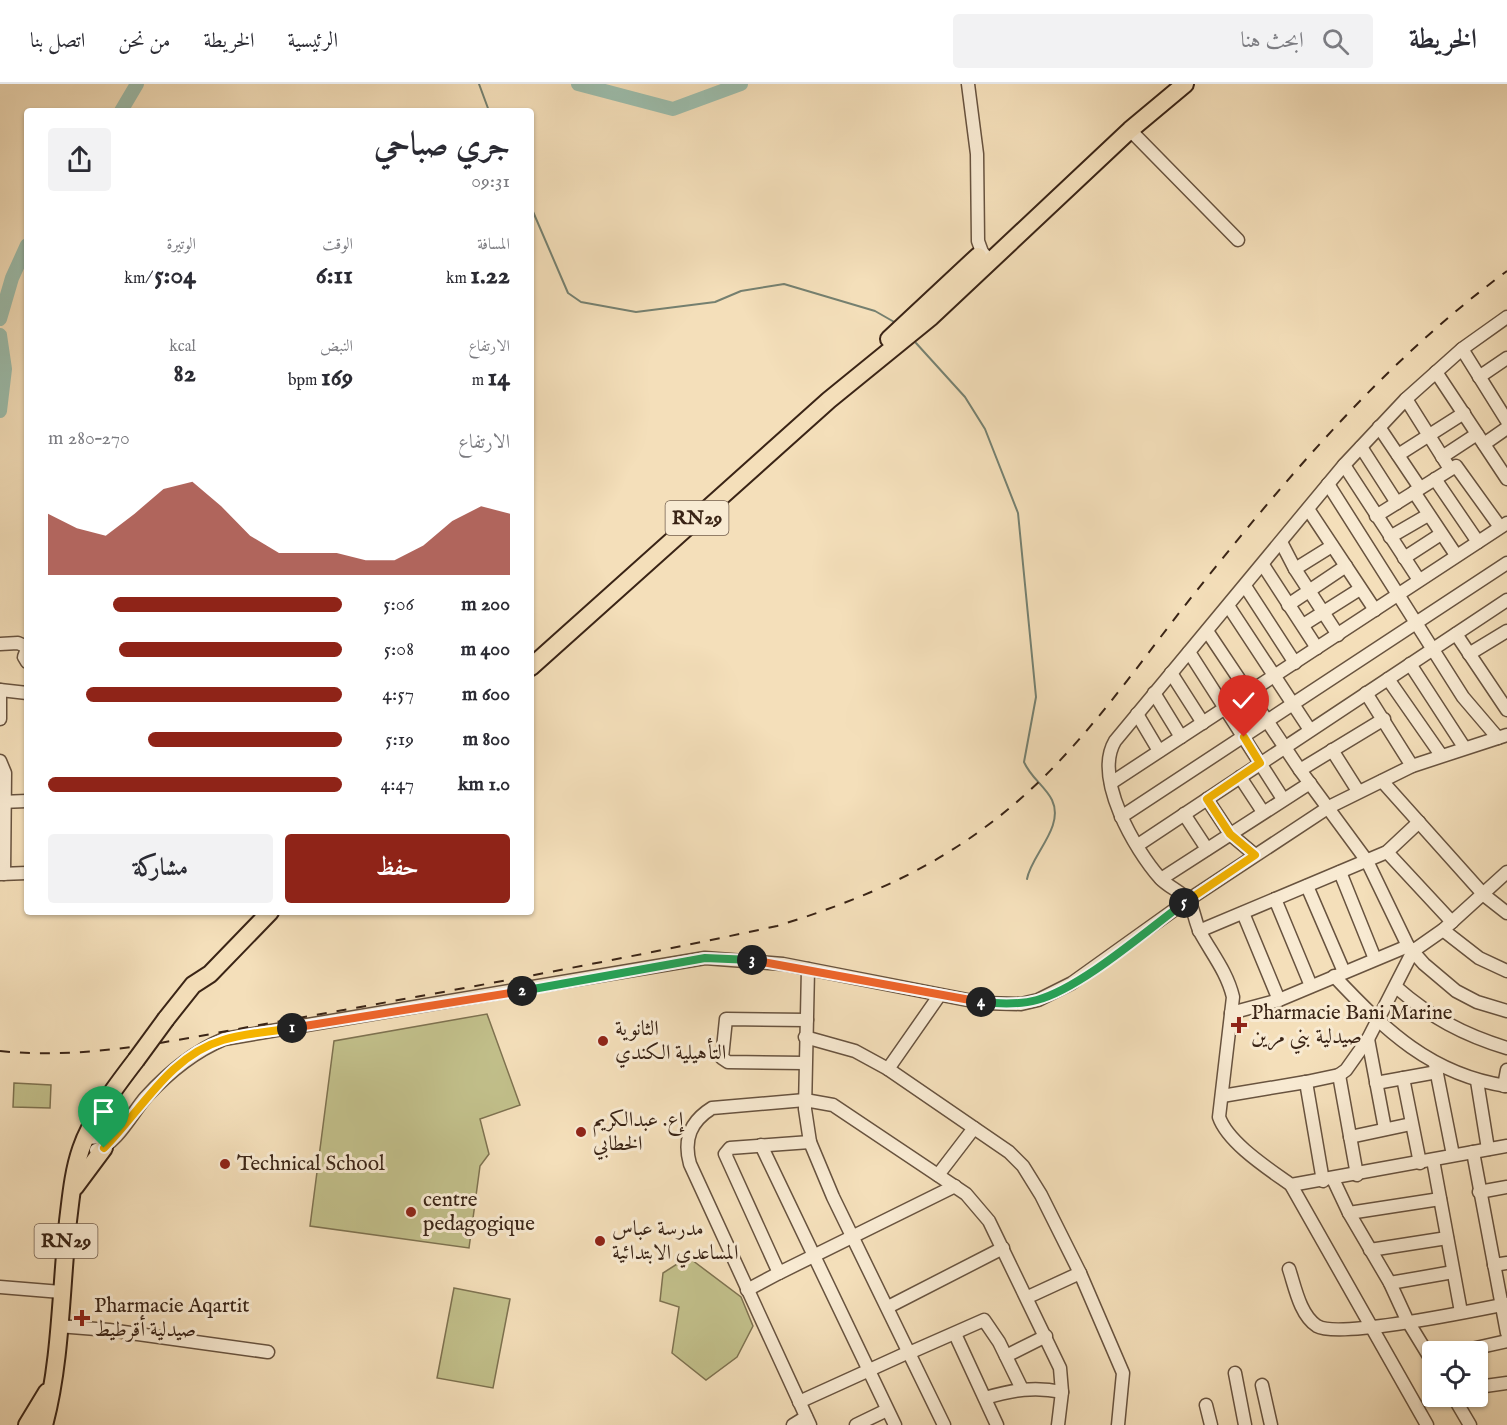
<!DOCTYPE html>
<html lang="ar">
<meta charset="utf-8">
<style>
:root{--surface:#fff;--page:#f2f2f3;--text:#2b2b33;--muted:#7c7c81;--line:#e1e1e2;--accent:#8f2418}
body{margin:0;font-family:"IM FELL English",Amiri,serif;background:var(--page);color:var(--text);direction:rtl;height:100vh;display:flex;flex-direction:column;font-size:22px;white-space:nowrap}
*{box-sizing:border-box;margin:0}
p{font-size:20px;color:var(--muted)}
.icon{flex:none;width:33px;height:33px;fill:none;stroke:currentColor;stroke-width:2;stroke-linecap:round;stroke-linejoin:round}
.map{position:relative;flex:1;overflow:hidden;direction:ltr}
.drawer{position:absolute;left:24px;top:24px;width:510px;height:807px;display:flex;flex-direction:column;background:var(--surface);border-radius:6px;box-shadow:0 2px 4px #0004;direction:rtl}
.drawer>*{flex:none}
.controls{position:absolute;left:1422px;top:1257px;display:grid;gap:12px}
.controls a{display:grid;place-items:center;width:66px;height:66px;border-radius:6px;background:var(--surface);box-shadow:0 2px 4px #0004;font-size:30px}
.pin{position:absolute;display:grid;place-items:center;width:51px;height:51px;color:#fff;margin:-62px -26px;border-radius:50% 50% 50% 0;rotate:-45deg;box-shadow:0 0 6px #0007}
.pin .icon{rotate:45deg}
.km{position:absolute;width:30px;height:30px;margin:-15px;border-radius:50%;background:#222;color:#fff;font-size:16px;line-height:30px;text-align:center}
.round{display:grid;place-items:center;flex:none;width:63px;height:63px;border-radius:6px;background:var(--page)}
.head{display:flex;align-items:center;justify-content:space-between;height:102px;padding:0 24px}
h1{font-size:33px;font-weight:700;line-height:45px}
.stats{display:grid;grid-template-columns:repeat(3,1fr);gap:9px;height:102px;padding:6px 24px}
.stats div{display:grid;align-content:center}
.stats b{font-size:26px;font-weight:700}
.stats small{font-size:16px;font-weight:400}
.stats p{font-size:16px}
.chart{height:168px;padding:12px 24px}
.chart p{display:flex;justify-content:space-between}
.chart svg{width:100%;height:108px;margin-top:6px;fill:var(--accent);opacity:.7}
.primary-button{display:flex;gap:12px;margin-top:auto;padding:12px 24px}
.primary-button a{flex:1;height:69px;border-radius:6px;background:var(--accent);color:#fff;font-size:24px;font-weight:700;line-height:69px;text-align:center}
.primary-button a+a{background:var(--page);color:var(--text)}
ul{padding:0 24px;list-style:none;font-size:20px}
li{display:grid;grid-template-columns:96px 72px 1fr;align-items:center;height:45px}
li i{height:15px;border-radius:8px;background:var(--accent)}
header{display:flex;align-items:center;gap:36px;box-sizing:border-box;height:84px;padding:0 30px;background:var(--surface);border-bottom:2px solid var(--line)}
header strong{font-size:28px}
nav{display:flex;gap:33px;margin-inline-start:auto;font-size:21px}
.search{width:420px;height:54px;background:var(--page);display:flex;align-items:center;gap:15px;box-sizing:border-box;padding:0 21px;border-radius:6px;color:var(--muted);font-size:22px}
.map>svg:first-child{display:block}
.green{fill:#c2c08b;stroke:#7e7250;stroke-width:1.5}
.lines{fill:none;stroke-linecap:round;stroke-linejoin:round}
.stream{stroke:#758070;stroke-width:2}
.river{stroke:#9cbdac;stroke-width:14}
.minor-casing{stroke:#68533f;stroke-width:15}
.highway-casing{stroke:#3a2416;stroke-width:20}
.minor{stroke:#f8ead2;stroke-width:12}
.highway{stroke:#f4dfba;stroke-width:16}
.rail{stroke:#3a2416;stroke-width:2;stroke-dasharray:10 10;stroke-linecap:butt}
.highway-bridge-casing{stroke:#3a2416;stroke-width:20;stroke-linecap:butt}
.highway-bridge{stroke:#f4dfba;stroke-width:16}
.split-1-casing{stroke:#fff;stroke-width:12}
.split-2-casing{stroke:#fff;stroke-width:12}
.split-3-casing{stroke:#fff;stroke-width:12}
.split-4-casing{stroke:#fff;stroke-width:12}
.split-5-casing{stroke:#fff;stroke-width:12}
.split-6-casing{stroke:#fff;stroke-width:12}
.split-1{stroke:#f5b400;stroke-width:8}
.split-2{stroke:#f0652b;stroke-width:8}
.split-3{stroke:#22a559;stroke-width:8}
.split-4{stroke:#f0652b;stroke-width:8}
.split-5{stroke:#22a559;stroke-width:8}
.split-6{stroke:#f5b400;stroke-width:8}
.poi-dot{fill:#8f2418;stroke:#f8ead2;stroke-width:2}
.labels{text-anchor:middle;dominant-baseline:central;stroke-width:6;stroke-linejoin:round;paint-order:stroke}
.shield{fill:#f8ead2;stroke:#735f4e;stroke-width:1.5}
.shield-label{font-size:20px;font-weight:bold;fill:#3a2416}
.poi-label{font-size:21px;fill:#3a2416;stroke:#f8ead2;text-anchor:start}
</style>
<header>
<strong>الخريطة</strong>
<div class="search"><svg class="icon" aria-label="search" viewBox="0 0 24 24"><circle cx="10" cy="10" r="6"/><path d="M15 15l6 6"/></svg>ابحث هنا</div>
<nav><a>الرئيسية</a><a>الخريطة</a><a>من نحن</a><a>اتصل بنا</a></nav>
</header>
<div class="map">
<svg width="1507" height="1341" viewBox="0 0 1507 1341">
<rect width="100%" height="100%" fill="#f4dfba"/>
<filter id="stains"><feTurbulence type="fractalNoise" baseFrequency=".00333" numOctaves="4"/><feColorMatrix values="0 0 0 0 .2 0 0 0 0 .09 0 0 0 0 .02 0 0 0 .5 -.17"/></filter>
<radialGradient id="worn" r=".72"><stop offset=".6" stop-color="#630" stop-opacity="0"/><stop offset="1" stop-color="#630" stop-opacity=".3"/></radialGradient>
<g class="green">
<polygon points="487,930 520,1021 480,1035 489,1070 480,1082 469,1164 310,1142 334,957"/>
<polygon points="14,999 51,1001 50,1024 13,1023"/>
<polygon points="688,1173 741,1213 753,1242 737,1273 706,1296 672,1269 679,1223 660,1217 663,1189"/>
<polygon points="454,1204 510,1215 493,1304 437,1294"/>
</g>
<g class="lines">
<g class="stream">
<polyline points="479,0 489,27"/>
<polyline points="531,123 568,209 581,218 636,228 715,218 741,207 784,200 875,227 896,239"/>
<path d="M916 259 965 313 985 345 1018 429 1036 613 1024 678C1031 694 1045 702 1052 716 1065 743 1031 771 1027 795"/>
</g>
<g class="river">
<polyline points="578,0 673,25 741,0"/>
<polyline points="121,27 137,0"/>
<polyline points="0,235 12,194 27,161"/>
<polyline points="0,251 5,285 0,327"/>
</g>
<g class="minor-casing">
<g id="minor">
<polyline points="968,0 977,70 978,157 982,168 989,176"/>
<polyline points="1130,46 1238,156"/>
<polyline points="1462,265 1507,337"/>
<polyline points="1436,288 1507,395"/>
<polyline points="1479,293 1507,274"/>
<polyline points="1406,315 1450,385"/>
<polyline points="1379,343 1420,404"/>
<polyline points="1484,360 1507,344"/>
<polyline points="1361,363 1397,419"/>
<polyline points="1398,371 1464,329"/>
<polyline points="1442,373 1477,350"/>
<polyline points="1344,381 1419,496"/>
<polyline points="1435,395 1478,458"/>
<polyline points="1328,400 1463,613 1498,654"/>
<polyline points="1414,408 1456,471"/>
<polyline points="1308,425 1375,526"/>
<polyline points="1376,432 1456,382 1500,443"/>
<polyline points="1390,453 1428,431"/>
<polyline points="1281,458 1295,485 1338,551"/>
<polyline points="1404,474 1441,450"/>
<polyline points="1263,481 1317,564"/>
<polyline points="1295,485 1332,462"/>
<polyline points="1245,502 1295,579"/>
<polyline points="1288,521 1346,482"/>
<polyline points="1229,523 1310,646"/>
<polyline points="1303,541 1360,505"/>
<polyline points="1207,547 1300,686 1367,777 1408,862 1424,880 1456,907 1477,918 1507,927"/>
<polyline points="1456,550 1507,626"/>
<polyline points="0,560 18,559 27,563"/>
<polyline points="27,565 24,573 27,578"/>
<polyline points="1189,568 1283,715"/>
<polyline points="1469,570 1507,547"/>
<polyline points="1410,580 1464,663"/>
<polyline points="1171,589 1203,639"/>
<polyline points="1388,595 1441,671"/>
<polyline points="0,606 27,609"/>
<polyline points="1154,609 1181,653"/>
<polyline points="1366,609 1412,682"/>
<polyline points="1137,630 1159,667"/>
<polyline points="0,635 0,606"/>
<polyline points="1332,666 1358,707"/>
<polyline points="0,677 5,689 4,790"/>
<polyline points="1300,686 1384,635"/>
<polyline points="1240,693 1263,728"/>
<polyline points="1382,697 1484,811 1507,829"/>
<polyline points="1111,699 1507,439"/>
<polyline points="1207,715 1230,750 1255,771"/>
<polyline points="0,718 27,717"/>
<polyline points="1184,730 1207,765"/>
<polyline points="1121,733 1507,479"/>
<polyline points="1138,761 1507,516"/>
<polyline points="1387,768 1452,838"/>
<polyline points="1340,788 1375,875"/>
<polyline points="0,790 27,789"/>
<polyline points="1161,795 1310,699"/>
<polyline points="1307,802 1344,888"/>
<polyline points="1275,815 1311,902"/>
<polyline points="1243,829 1279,916"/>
<polyline points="1443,846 1479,874 1507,887"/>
<polyline points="1199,847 1387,768 1419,738"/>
<polyline points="808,885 805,1025 810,1058 833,1113 944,1341"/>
<path d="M1334 892C1385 946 1431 991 1507 1002"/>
<path d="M1396 903C1430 933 1464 951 1507 964"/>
<polyline points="1231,929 1279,916 1408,862"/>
<polyline points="805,953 855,967 888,985 1009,1068 1023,1082 1041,1111 1080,1189 1123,1289 1118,1341"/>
<polyline points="1368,955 1385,1045"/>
<polyline points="805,979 728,978 722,974 726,935 807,936"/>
<polyline points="1435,980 1453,1071"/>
<polyline points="888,985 939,912"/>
<polyline points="1339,991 1357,1091"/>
<polyline points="1403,994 1420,1079"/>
<polyline points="1477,997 1488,1065"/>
<polyline points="1306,998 1323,1097"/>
<polyline points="1376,999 1437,988"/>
<polyline points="1504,1002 1507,986"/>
<polyline points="1222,1012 1306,998 1339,991 1346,986 1368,955 1413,867 1443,846 1507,788"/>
<polyline points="1350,1053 1411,1040"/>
<polyline points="85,1054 104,1053 116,1046"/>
<polyline points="810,1058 730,1064 725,1070 779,1189 955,1102"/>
<polyline points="761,1061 895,1341"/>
<path d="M96 1066C117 1060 132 1029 146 1013 168 989 193 968 224 955L705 874 783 880 983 919 1021 920 1038 916 1072 899 1188 816 1329 723 1412 682 1507 651"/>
<polyline points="1473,1068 1507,1249"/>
<polyline points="1433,1076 1461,1228"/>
<polyline points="938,1091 974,1044"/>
<polyline points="1333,1095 1349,1129 1390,1199 1407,1236 1432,1277"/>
<polyline points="1291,1101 1507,1062"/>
<polyline points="1479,1108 1507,1103"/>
<polyline points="1349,1129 1440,1115"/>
<polyline points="1370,1166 1447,1154"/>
<polyline points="1494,1181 1507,1179"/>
<path d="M1289 1185C1295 1203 1300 1231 1317 1242 1339 1255 1476 1226 1507 1220"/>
<polyline points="1390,1199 1453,1188"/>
<polyline points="0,1203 61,1208"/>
<polyline points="747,1206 779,1189"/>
<polyline points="1028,1213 1080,1189"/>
<polyline points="888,1223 1003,1164"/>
<polyline points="58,1242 109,1246 268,1268"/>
<polyline points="955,1250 997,1341"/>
<polyline points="1458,1268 1507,1257"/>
<polyline points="909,1269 984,1236 999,1258 1021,1303"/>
<polyline points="1006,1272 1046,1252"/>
<polyline points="1235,1289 1245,1341"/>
<polyline points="1262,1301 1271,1341"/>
<polyline points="1478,1303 1507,1299"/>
<polyline points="1453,1312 1470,1341"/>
<path d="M985 1314C1013 1306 1034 1302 1062 1308"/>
<polyline points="799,1318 909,1268"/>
<polyline points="1206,1321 1211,1341"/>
<polyline points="793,1341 806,1333"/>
<path d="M810 1341 690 1080C683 1055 691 1037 712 1024L805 1016 833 1021 966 1110 989 1137 1060 1284 1062 1308 1058 1341"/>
<polyline points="856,1341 887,1326"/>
<path d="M1427 1341 1291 1101C1269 1085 1228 1059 1219 1033L1233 913C1227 888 1212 870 1200 848 1195 838 1194 826 1189 817 1182 808 1168 803 1160 794 1135 766 1093 694 1115 657L1344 381 1406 315 1462 265 1507 233"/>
</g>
</g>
<g class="highway-casing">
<g id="highway">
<polyline points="889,255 978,172"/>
<polyline points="531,583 829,316 931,233 1130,46 1185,0"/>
<polyline points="166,935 193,901 210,890 270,828"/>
<polyline points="97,1036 106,1043 116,1046"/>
<polyline points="75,1103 104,1064"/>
<polyline points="27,1341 47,1308"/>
<path d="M44 1341C61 1279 61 1202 68 1137 71 1113 73 1088 81 1065 91 1035 116 1002 136 976"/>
</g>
</g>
<use href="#minor" class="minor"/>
<use href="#highway" class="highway"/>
<path class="rail" d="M0 967C95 977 194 952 287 936 451 907 615 877 777 842 851 819 921 791 984 744 1071 681 1128 593 1194 510 1288 392 1385 277 1507 187"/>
<g class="highway-bridge-casing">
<polyline id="highway-bridge" points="136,976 166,935"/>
</g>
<use href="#highway-bridge" class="highway-bridge"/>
</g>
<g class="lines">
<g class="split-1-casing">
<path id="split-1" d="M104 1064C141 1027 169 972 223 956 245 949 270 948 292 944"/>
</g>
<g class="split-2-casing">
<polyline id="split-2" points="292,944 522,907"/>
</g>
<g class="split-3-casing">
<polyline id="split-3" points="522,907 705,874 752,876"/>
</g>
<g class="split-4-casing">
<polyline id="split-4" points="752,876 981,918"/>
</g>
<g class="split-5-casing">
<path id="split-5" d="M981 918C1000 920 1019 921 1037 916 1081 904 1146 847 1184 819"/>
</g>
<g class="split-6-casing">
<polyline id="split-6" points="1184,819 1255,771 1230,750 1207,715 1260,679 1244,653"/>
</g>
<use href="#split-1" class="split-1"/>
<use href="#split-2" class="split-2"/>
<use href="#split-3" class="split-3"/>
<use href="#split-4" class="split-4"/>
<use href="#split-5" class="split-5"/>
<use href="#split-6" class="split-6"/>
</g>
<g class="poi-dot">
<path d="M1236 932h6v6h6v6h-6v6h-6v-6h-6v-6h6z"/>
<circle cx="603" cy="957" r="6"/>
<circle cx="581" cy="1048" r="6"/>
<circle cx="225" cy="1080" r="6"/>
<circle cx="411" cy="1128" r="6"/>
<circle cx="600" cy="1157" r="6"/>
<path d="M79 1225h6v6h6v6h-6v6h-6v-6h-6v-6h6z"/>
</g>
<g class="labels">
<g class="shield">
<rect x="665.5" y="417" width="63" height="34" rx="4.5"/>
<rect x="34.5" y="1140" width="63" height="34" rx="4.5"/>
</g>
<g class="shield-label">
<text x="697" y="434">RN29</text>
<text x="66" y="1157">RN29</text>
</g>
<g class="poi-label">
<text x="1251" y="929">Pharmacie Bani Marine<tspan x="1251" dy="24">صيدلية بني مرين</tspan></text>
<text x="615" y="945">الثانوية<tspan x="615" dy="24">التأهيلية الكندي</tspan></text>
<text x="593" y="1036">إع. عبدالكريم<tspan x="593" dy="24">الخطابي</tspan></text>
<text x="237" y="1080">Technical School</text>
<text x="423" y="1116">centre<tspan x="423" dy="24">pedagogique</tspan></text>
<text x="612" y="1145">مدرسة عباس<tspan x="612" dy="24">المساعدي الابتدائية</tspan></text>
<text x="94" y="1222">Pharmacie Aqartit<tspan x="94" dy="24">صيدلية أقرطيط</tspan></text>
</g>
</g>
<rect width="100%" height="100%" filter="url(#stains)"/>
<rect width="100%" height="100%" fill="url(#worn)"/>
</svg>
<div class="controls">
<a><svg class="icon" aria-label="locate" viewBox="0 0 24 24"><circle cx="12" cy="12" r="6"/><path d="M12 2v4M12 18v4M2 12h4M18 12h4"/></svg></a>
</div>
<div class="pin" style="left:104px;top:1064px;background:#1e9e55"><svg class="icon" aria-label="arrive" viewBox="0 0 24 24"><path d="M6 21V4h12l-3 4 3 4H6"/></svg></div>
<div class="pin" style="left:1244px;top:653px;background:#d93025"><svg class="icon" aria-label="check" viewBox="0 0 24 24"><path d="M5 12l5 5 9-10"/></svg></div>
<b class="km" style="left:292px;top:944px">1</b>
<b class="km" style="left:522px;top:907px">2</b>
<b class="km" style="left:752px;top:876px">3</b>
<b class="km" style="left:981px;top:918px">4</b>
<b class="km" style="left:1184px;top:819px">5</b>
<section class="drawer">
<div class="head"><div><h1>جري صباحي</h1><p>09:31</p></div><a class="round"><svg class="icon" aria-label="share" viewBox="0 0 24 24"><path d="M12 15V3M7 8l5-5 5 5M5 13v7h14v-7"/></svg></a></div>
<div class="stats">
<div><p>المسافة</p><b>1.22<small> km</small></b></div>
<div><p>الوقت</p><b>6:11</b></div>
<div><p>الوتيرة</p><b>5:04<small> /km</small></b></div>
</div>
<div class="stats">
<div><p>الارتفاع</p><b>14<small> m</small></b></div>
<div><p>النبض</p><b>169<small> bpm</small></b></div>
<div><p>kcal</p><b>82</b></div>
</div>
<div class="chart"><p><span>الارتفاع</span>270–280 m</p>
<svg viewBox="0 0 160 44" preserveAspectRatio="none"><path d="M0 44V19L10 25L20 28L30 19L40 9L50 6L60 16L70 28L80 35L90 35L100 35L110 38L120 38L130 32L140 22L150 16L160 19V44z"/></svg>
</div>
<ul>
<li><b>200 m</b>5:06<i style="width:78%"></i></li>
<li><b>400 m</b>5:08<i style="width:76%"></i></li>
<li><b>600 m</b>4:57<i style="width:87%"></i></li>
<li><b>800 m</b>5:19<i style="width:66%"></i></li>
<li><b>1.0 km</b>4:47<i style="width:100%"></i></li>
</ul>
<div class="primary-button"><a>حفظ</a><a>مشاركة</a></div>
</section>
</div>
